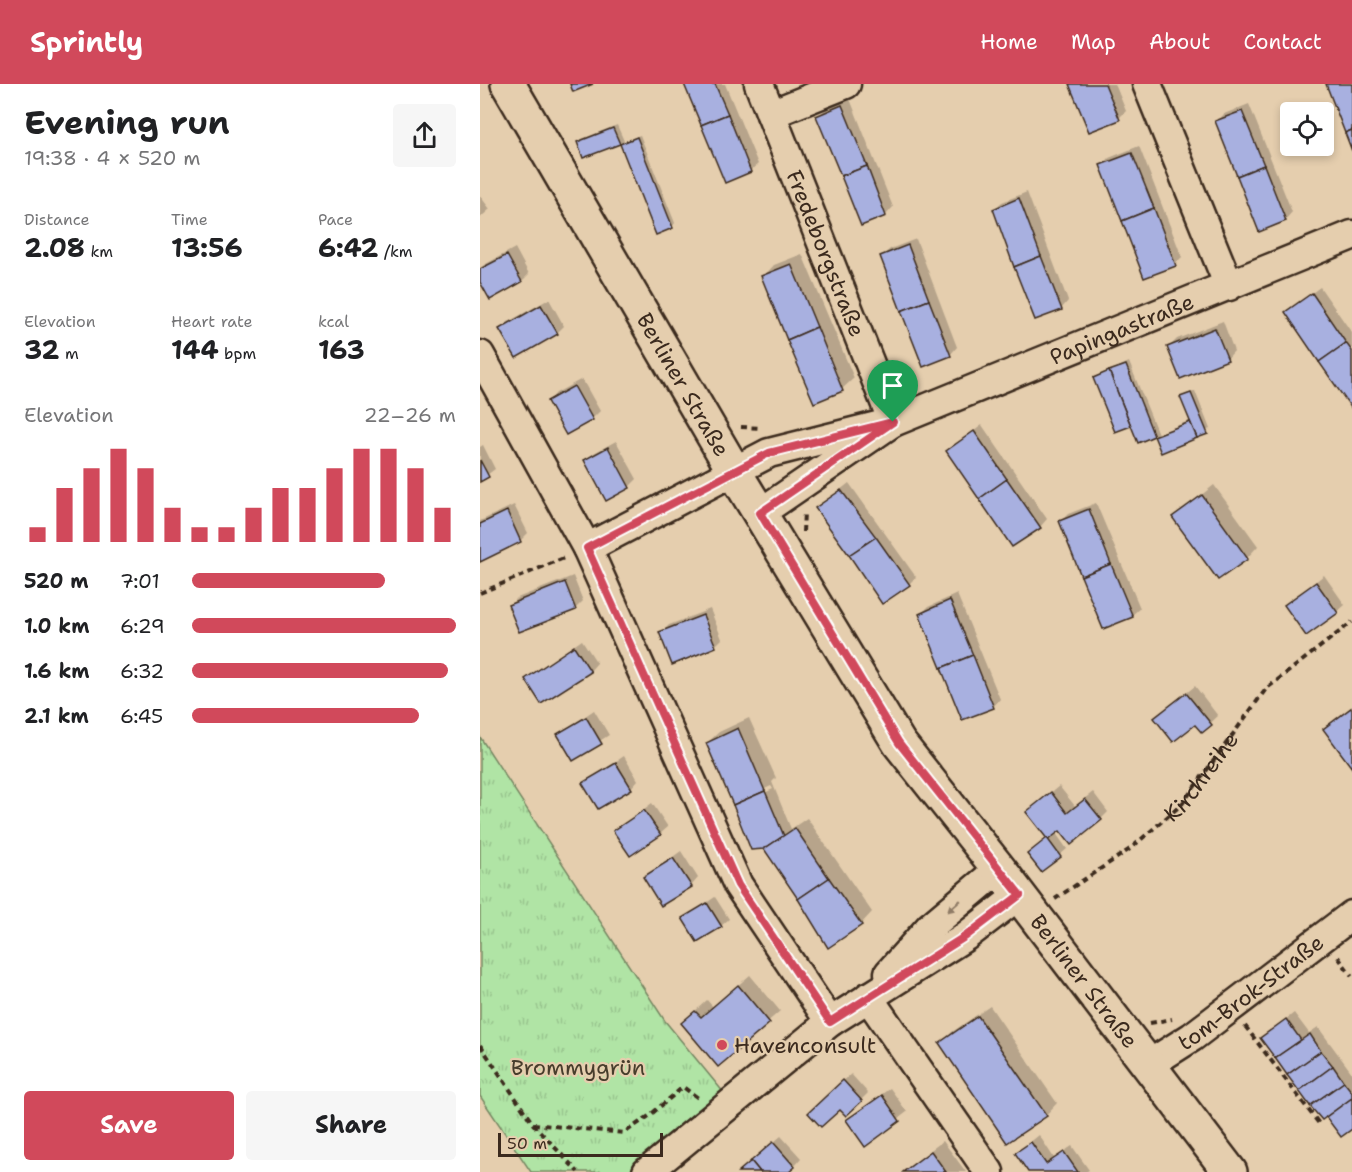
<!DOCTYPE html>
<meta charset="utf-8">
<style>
:root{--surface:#fff;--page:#f6f6f6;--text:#202124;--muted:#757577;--accent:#d1495b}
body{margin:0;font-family:"Shantell Sans",sans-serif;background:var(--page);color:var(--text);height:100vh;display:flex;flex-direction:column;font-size:22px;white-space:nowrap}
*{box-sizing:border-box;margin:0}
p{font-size:20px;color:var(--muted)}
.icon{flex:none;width:33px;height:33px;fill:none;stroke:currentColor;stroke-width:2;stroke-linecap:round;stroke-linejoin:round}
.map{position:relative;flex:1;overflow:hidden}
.sheet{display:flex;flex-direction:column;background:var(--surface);width:480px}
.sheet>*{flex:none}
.buttons{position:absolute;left:800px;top:18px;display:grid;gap:12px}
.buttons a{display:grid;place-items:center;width:54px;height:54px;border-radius:6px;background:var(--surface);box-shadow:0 3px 9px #0003;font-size:30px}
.scale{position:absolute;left:18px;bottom:15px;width:165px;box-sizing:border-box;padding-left:6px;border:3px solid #3b2a1e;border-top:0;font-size:16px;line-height:21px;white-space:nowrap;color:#3b2a1e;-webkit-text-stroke:4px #e5ceae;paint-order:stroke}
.pin{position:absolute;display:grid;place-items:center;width:51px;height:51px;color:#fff;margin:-62px -26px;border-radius:50% 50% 50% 0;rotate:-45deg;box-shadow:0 0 6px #0007}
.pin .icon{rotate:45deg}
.round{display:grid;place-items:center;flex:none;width:63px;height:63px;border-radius:6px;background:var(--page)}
.head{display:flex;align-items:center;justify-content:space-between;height:102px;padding:0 24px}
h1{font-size:33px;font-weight:700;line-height:45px}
.metrics{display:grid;grid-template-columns:repeat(3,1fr);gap:9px;height:102px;padding:6px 24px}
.metrics div{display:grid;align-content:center}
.metrics b{font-size:26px;font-weight:700}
.metrics small{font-size:16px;font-weight:400}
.metrics p{font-size:16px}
.chart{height:168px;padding:12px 24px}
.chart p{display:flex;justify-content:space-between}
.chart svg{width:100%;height:108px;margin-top:6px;stroke:var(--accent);stroke-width:6}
.cta{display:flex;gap:12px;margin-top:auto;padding:12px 24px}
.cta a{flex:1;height:69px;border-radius:6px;background:var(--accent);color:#fff;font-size:24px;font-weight:700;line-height:69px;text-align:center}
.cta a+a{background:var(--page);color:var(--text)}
ul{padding:0 24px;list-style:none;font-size:20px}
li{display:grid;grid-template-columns:96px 72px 1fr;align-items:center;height:45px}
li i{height:15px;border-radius:8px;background:var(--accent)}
header{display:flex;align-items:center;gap:36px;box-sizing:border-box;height:84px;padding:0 30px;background:var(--accent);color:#fff}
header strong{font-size:28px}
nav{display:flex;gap:33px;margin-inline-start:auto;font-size:21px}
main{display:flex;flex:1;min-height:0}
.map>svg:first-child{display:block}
.grass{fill:url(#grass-tufts);stroke:#768762;stroke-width:1.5}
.shadow{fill:#0003;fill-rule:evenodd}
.building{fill:#a8b0e0;stroke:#3b2a1e;stroke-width:1.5}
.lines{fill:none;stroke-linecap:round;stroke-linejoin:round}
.minor-casing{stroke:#3b2a1e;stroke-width:33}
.major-casing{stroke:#3b2a1e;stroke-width:38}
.path{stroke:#3b2a1e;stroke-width:4;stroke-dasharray:6 4.5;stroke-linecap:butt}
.minor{stroke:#e5ceae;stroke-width:28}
.major{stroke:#e5ceae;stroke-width:33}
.oneway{fill:#907c66}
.route-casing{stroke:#fff;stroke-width:12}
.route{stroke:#d1495b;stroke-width:8}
.poi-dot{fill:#d1495b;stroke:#e5ceae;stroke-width:2}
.labels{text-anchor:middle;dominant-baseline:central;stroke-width:4.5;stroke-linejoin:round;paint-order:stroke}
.street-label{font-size:22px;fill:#3b2a1e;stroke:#e5ceae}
.poi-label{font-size:22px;fill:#3b2a1e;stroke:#e5ceae;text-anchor:start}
.park-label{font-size:22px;fill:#473d2c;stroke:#e5ceae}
</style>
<header>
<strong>Sprintly</strong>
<nav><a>Home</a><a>Map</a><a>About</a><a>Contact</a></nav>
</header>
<main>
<section class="sheet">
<div class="head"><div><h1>Evening run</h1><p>19:38 · 4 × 520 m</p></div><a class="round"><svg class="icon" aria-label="share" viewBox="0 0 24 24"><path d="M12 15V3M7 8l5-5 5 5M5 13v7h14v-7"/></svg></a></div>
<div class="metrics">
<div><p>Distance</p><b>2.08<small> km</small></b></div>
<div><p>Time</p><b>13:56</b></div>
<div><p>Pace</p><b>6:42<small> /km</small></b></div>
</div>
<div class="metrics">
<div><p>Elevation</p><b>32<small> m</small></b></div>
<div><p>Heart rate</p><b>144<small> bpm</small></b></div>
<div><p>kcal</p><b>163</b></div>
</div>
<div class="chart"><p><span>Elevation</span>22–26 m</p>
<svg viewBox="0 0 160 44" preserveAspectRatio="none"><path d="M5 44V38M15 44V22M25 44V14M35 44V6M45 44V14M55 44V30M65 44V38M75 44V38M85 44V30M95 44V22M105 44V22M115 44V14M125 44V6M135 44V6M145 44V14M155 44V30"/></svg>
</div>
<ul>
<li><b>520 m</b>7:01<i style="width:73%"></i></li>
<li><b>1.0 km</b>6:29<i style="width:100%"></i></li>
<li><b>1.6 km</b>6:32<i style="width:97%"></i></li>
<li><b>2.1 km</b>6:45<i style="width:86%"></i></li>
</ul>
<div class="cta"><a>Save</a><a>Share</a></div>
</section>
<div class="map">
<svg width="872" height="1088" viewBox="0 0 872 1088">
<defs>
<pattern id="grass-tufts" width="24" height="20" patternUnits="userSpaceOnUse" patternTransform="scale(1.5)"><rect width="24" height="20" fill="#b0e4a5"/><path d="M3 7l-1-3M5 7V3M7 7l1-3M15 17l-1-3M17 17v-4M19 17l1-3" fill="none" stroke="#98c48e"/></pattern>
</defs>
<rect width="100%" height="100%" fill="#e5ceae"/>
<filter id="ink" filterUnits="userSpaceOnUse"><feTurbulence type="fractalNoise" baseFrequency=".0167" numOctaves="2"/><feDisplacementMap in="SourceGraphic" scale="12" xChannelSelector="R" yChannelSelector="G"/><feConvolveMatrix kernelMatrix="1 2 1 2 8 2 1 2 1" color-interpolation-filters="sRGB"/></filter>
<g filter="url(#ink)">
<polygon class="grass" points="0,653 185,937 244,1009 153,1088 51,1088 0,1012"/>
<g class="shadow">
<polygon points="206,0 245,0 278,80 270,87"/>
<polygon points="590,0 635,0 646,27 639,34"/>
<polygon points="370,15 413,123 406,131 381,140 338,32 346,25"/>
<polygon points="769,20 812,128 805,136 737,38 744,30"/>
<polygon points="137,41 144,57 160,51 195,139 192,143 177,149 141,58 104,72 99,59 102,55"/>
<polygon points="659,62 702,173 695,180 622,82 629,74"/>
<polygon points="547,108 588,217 581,225 514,125 522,118"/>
<polygon points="0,112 10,125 0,134"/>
<polygon points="436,155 477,263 470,271 402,172 410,165"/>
<polygon points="35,164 49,190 42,197 0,195 0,185 4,181"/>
<polygon points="322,170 374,294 362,305 283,193 294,181"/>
<polygon points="840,203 872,249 872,323 806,228"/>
<polygon points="69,215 84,242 77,249 21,245 28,238"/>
<polygon points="743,237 754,267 747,275 689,263 697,255"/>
<polygon points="649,278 678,350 711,336 702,314 715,307 730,345 682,367 675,350 658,357 652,340 636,346 615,294"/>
<polygon points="102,295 120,327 112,335 69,317 76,309"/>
<polygon points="502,341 567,435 560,443 468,367"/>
<polygon points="136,357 157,395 149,403 127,415 106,376 114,369"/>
<polygon points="3,361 15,385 0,396 0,363"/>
<polygon points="369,399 436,493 429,500 337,424"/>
<polygon points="734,401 778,462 767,474 694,433"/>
<polygon points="616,419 660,524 652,531 580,438 588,430"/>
<polygon points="34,421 48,449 40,457 0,476 0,437"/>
<polygon points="844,491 865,521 857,528 806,521"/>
<polygon points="93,492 103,517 95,525 30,521 37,514"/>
<polygon points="477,510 520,615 513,623 441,530 448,523"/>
<polygon points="230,525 242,555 235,562 181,549 189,541"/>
<polygon points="102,556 117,579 110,587 47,595"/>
<polygon points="715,602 738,632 722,647 715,638 684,627"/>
<polygon points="872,622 872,682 845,645"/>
<polygon points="114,626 129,651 93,674 79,650"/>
<path d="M269 634 296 694 292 698 311 745 327 734 392 828 381 840 349 861 284 764H272L227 659 239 648ZM291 702 293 705 262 719V716Z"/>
<polygon points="144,672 158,696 151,704 104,699"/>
<polygon points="579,702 595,722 613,708 628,728 621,735 575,748 587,765 562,786 568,753 556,721"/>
<polygon points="172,719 188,743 180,750 135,747"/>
<polygon points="201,767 218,794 211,802 165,793"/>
<polygon points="235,813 249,835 241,842 204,834"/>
<polygon points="270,891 300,927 238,981 214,928 227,916 233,923"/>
<polygon points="510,922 577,1019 566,1031 461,959 472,948"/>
<polygon points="814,929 829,949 838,943 872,989 872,1043 846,1031 842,1034 782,954"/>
<polygon points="371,990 388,1009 381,1016 366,1030 360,1024 337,1021"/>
<polygon points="410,1004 427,1028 385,1060 368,1036"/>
<polygon points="559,1051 574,1074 592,1062 609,1086 606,1088 550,1088 537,1069"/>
<polygon points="301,1052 321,1074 314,1082 306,1088 259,1088"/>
<polygon points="463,1057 486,1088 422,1088 424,1086"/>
</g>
<g class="building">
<polygon points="90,0 113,0 93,8"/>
<polygon points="204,0 235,0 248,30 221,41"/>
<polygon points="589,0 625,0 640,36 609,48"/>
<polygon points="846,0 872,0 872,46 865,49"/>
<polygon points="362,21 387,82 361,92 336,32"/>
<polygon points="762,27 784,81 757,92 735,37"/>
<polygon points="248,30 271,88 245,99 221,41"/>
<polygon points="133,44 140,60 103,74 97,58"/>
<polygon points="872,46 872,67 865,49"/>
<polygon points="157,53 193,144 176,151 140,60"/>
<polygon points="652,69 674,124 642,137 620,81"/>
<polygon points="784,81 806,137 779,148 757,92"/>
<polygon points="387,82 406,132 381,142 361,92"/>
<polygon points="539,114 561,172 534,183 513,125"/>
<polygon points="674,124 696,182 664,194 642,137"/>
<polygon points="428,161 449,216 421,227 400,172"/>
<polygon points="27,171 42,198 10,216 0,198 0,185"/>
<polygon points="561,172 582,226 555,236 534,183"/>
<polygon points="311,180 337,243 307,256 281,192"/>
<polygon points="832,209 866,259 839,278 805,228"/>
<polygon points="449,216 471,272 443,283 421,227"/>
<polygon points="61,221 78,250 36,274 19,245"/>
<polygon points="337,243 363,307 334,319 307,256"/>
<polygon points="735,244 748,276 700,295 687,263"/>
<polygon points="866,259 872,267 872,325 839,278"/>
<polygon points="646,281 674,352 658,359 629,287"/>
<polygon points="629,287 651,342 635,348 613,294"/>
<polygon points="94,302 113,336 86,351 67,317"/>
<polygon points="711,309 728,350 717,354 700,313"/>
<polygon points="710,338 717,354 681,369 674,352"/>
<polygon points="494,347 527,395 499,415 466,367"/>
<polygon points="128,363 150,404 126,417 104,376"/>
<polygon points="0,376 9,393 0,398"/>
<polygon points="527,395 561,444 532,463 499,415"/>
<polygon points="361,406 396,453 369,471 335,424"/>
<polygon points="722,411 768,475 738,496 692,433"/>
<polygon points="609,425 631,480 601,492 579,437"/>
<polygon points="27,427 41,458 0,478 0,440"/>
<polygon points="396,453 430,501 402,520 369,471"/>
<polygon points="631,480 653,533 623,545 601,492"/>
<polygon points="85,498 96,526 39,548 28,521"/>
<polygon points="836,498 858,529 826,552 804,521"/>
<polygon points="470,516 493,571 461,584 439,530"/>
<polygon points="223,531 236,563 192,581 179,548"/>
<polygon points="94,562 111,588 61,620 45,595"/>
<polygon points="493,571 514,624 482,636 461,584"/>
<polygon points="706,609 732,641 722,649 715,641 693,658 674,634"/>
<polygon points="871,624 872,626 872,684 843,645"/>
<polygon points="106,633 122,660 93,677 77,650"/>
<polygon points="258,644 285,707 253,721 226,659"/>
<polygon points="136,679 152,705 118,725 102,699"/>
<polygon points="285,707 304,752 284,765 271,766 253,721"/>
<polygon points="571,708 587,729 605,715 622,736 591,761 580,747 568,756 546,728"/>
<polygon points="164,726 181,751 150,772 133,747"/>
<polygon points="315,744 349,794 318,815 284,765"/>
<polygon points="567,754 581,773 561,788 547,770"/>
<polygon points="193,774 212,803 181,822 163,793"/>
<polygon points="349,794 382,841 348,864 318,815"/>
<polygon points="227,819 242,843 217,858 202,834"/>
<polygon points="258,901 290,939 238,983 201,939 215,927 221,933"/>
<polygon points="498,932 567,1032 527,1059 459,959"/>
<polygon points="806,935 821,956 795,974 780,954"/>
<polygon points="830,950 841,967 807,991 795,974"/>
<polygon points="841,967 853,982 819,1007 807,991"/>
<polygon points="853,982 864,998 830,1022 819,1007"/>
<polygon points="363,996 382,1017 366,1032 360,1026 341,1043 328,1029"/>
<polygon points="864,998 872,1008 872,1014 842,1036 830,1022"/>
<polygon points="402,1011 420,1037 385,1063 366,1036"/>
<polygon points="872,1014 872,1045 861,1053 846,1033"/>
<polygon points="293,1058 315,1083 309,1088 280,1088 271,1077"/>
<polygon points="551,1058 566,1080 584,1068 598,1088 548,1088 535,1069"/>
<polygon points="451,1067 466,1088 423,1088"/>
<polygon points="271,1077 280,1088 258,1088"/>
</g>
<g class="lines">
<g class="minor-casing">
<g id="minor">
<path id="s2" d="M279 0 413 338 280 429"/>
<polyline points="667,0 749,202"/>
<polyline points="291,30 366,0"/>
<polyline points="0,271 107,464 258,801 350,938"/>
<path id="s3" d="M107 464 289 369 413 338 872 151"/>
<polyline points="409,889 450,843 519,785"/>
<polyline points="388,913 509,1088"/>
<path id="s4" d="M668 981 712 953 872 831"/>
<polyline points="167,1088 350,938 486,852 539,811"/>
</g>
</g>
<g class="major-casing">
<g id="major">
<path id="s5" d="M28 0 254 387 419 659 519 785 750 1088"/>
</g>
</g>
<g class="path">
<polyline points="261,343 280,344"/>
<polyline points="323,448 324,428"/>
<polyline points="0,509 84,474"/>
<path id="s1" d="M575 815 650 765 702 720 786 605 872 538"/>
<polyline points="858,873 872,892"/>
<polyline points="670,939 692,935"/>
<polyline points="765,942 840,1041"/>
<polyline points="0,961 53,1040 98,1088"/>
<polyline points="53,1040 144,1049 169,1032 203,1003 218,1014"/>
</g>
<use href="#minor" class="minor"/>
<use href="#major" class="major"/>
</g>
<defs><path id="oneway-solid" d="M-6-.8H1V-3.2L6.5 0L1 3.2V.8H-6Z" transform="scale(1.5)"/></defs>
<use class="oneway" href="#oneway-solid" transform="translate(474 822) rotate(139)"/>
</g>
<g class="lines" filter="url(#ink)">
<g class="route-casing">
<polygon id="route" points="413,338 280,429 419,659 540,811 486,852 350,938 258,801 107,464 289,369"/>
</g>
<use href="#route" class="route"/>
</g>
<circle class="poi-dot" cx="242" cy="961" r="6"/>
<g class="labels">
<g class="street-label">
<text stroke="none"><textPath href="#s2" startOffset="182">Fredeborgstraße</textPath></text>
<text stroke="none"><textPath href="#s3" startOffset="580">Papingastraße</textPath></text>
<text stroke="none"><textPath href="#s5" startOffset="348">Berliner Straße</textPath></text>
<text stroke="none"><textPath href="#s1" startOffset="192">Kirchreihe</textPath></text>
<text stroke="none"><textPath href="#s5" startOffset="1068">Berliner Straße</textPath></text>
<text stroke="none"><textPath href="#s4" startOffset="126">tom-Brok-Straße</textPath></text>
</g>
<g class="poi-label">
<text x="254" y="961">Havenconsult</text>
</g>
<g class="park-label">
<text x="98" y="983">Brommygrün</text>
</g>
</g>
</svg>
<div class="buttons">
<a><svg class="icon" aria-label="locate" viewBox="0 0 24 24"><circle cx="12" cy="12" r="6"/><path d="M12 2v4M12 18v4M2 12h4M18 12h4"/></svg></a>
</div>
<div class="scale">50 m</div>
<div class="pin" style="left:413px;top:338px;background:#1e9e55"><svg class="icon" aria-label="arrive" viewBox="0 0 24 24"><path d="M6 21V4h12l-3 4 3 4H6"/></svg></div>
</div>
</main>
